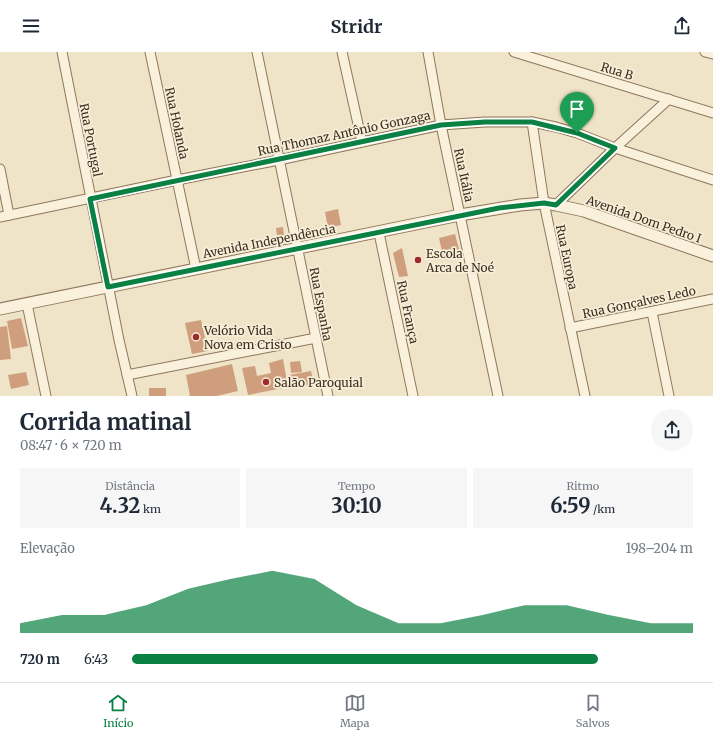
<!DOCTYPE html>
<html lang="pt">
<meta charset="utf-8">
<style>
:root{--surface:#fff;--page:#f6f6f7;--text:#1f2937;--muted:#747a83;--line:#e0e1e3;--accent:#0b8043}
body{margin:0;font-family:Merriweather,serif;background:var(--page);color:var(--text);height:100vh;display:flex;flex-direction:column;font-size:15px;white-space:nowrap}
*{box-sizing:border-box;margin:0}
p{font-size:13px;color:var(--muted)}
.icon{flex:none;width:22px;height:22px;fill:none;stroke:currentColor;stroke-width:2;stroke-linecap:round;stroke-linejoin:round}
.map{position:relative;height:344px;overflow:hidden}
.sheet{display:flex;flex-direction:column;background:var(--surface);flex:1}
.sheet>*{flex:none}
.pin{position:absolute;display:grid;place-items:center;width:34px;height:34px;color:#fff;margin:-41px -17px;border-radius:50% 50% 50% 0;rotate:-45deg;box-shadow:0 0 4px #0007}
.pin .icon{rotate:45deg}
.round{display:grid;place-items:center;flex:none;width:42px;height:42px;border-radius:21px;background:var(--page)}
.summary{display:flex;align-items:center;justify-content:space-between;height:68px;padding:0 20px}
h1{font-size:22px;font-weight:700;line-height:30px}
.metrics{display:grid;grid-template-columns:repeat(3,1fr);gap:6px;height:68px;padding:4px 20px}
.metrics div{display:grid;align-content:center;border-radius:0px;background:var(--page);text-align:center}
.metrics b{font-size:20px;font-weight:700}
.metrics small{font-size:11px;font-weight:400}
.metrics p{font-size:11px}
.chart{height:112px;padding:8px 20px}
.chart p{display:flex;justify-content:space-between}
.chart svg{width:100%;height:72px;margin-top:4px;fill:var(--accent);opacity:.7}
ul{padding:0 20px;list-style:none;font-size:13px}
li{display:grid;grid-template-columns:64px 48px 1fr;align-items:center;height:30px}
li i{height:10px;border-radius:5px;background:var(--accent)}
header{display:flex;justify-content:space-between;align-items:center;height:52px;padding:0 20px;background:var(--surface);font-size:18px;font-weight:700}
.menu{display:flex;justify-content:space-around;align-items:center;height:56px;border-top:1px solid var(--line);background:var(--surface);font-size:11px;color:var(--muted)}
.menu a{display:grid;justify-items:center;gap:2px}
.menu .current{color:var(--accent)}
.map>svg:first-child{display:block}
.building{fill:#cf9f7d}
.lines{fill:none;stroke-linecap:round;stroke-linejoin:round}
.minor-casing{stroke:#8d765c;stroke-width:11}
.tertiary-casing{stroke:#8d765c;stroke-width:13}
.minor{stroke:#faf1dc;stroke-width:9}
.tertiary{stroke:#faf1dc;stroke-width:11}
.route-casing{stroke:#fff;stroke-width:8}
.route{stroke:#0b8043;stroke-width:5}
.poi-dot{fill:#9e2a2b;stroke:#f7eed8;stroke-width:1.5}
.labels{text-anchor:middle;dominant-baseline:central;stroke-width:3.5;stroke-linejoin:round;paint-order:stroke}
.street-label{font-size:12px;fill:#3d2e20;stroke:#f7eed8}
.poi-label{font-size:12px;fill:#3d2e20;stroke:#f7eed8;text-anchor:start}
</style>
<header><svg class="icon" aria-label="menu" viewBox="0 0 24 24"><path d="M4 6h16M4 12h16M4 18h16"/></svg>Stridr<svg class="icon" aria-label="share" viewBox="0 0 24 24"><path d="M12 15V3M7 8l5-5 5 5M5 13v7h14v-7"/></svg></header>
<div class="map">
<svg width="713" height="344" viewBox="0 0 713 344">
<rect width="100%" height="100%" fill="#f0e4c8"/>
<g class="building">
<polygon points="338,157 341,173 328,176 325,160"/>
<polygon points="283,175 284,183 277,184 276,176"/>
<polygon points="455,182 460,201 443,204 439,186"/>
<polygon points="402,196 408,224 399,225 393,201"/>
<polygon points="21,266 28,294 12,297 7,269"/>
<polygon points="201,268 208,299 192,302 185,271"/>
<polygon points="7,274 11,307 0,308 0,275"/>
<polygon points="283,307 288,335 248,343 242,316 255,314 257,324 271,321 269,311"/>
<polygon points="300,309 302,320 291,321 290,310"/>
<polygon points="232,312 238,339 217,344 190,344 186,323"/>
<polygon points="311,319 314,332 290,337 288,332 290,331 289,323"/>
<polygon points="26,320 29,333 11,337 8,323"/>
<rect x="149" y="336" width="17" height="8"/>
</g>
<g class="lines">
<g class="minor-casing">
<g id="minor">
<polyline points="62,0 119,288 132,344"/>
<polyline points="150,0 196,217"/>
<polyline points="257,0 328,344"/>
<polyline points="342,0 362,90"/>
<polyline points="428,0 441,73 498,344"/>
<polyline points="514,0 713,61"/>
<polyline points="705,0 713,2"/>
<polyline points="532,70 544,151 585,344"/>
<polyline points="0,117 9,163"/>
<polyline points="556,153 615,96 669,47"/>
<polyline points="0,165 177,128 279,108 441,73 485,70 532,70 556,75 577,81 615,96 713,128"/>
<polyline points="379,181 413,344"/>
<polyline points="27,252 46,344"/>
<polyline points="652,260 669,344"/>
<polyline points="570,276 713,247"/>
<polyline points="127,323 316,286"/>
</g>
</g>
<g class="tertiary-casing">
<polyline id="tertiary" points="0,257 460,163 520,153 544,151 556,153 584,159 713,204"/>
</g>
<use href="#minor" class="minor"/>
<use href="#tertiary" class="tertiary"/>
</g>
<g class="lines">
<g class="route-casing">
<polygon id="route" points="485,70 532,70 577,81 615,96 556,153 544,151 499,156 108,235 90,147 441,73"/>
</g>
<use href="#route" class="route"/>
</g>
<g class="poi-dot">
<circle cx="418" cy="208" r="4"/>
<circle cx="196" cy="285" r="4"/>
<circle cx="266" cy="330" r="4"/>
</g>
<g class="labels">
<g class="street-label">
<text transform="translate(617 19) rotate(17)">Rua B</text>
<text transform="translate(177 71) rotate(78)">Rua Holanda</text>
<text transform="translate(344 81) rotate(-12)">Rua Thomaz Antônio Gonzaga</text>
<text transform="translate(91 88) rotate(79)">Rua Portugal</text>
<text transform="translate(464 123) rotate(78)">Rua Itália</text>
<text transform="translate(644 167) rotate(19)">Avenida Dom Pedro I</text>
<text transform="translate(269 189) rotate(-11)">Avenida Independência</text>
<text transform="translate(567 205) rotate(78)">Rua Europa</text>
<text transform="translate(639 250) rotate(-12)">Rua Gonçalves Ledo</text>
<text transform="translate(321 252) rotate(79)">Rua Espanha</text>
<text transform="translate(408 260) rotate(78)">Rua França</text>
</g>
<g class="poi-label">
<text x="426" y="201">Escola<tspan x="426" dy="14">Arca de Noé</tspan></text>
<text x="204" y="278">Velório Vida<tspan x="204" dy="14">Nova em Cristo</tspan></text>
<text x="274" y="330">Salão Paroquial</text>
</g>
</g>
</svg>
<div class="pin" style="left:577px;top:81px;background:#1e9e55"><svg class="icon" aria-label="arrive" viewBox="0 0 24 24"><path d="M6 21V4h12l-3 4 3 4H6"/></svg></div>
</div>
<section class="sheet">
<div class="summary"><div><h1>Corrida matinal</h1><p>08:47 · 6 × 720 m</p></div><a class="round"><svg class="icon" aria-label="share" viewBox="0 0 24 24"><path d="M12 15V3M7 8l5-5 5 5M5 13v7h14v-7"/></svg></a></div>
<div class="metrics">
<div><p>Distância</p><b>4.32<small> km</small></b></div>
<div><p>Tempo</p><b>30:10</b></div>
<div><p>Ritmo</p><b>6:59<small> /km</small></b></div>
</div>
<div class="chart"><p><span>Elevação</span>198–204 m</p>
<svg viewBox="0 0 160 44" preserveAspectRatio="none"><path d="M0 44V38L10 33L20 33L30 27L40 17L50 11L60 6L70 11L80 27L90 38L100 38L110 33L120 27L130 27L140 33L150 38L160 38V44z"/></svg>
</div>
<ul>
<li><b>720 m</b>6:43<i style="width:83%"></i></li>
</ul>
</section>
<nav class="menu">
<a class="current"><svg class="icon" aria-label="home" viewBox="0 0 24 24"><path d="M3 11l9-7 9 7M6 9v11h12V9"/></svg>Início</a>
<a><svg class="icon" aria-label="map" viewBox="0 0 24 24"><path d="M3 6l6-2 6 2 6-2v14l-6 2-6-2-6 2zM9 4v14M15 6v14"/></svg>Mapa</a>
<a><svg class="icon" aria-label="saved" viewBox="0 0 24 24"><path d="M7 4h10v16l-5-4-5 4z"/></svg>Salvos</a>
</nav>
